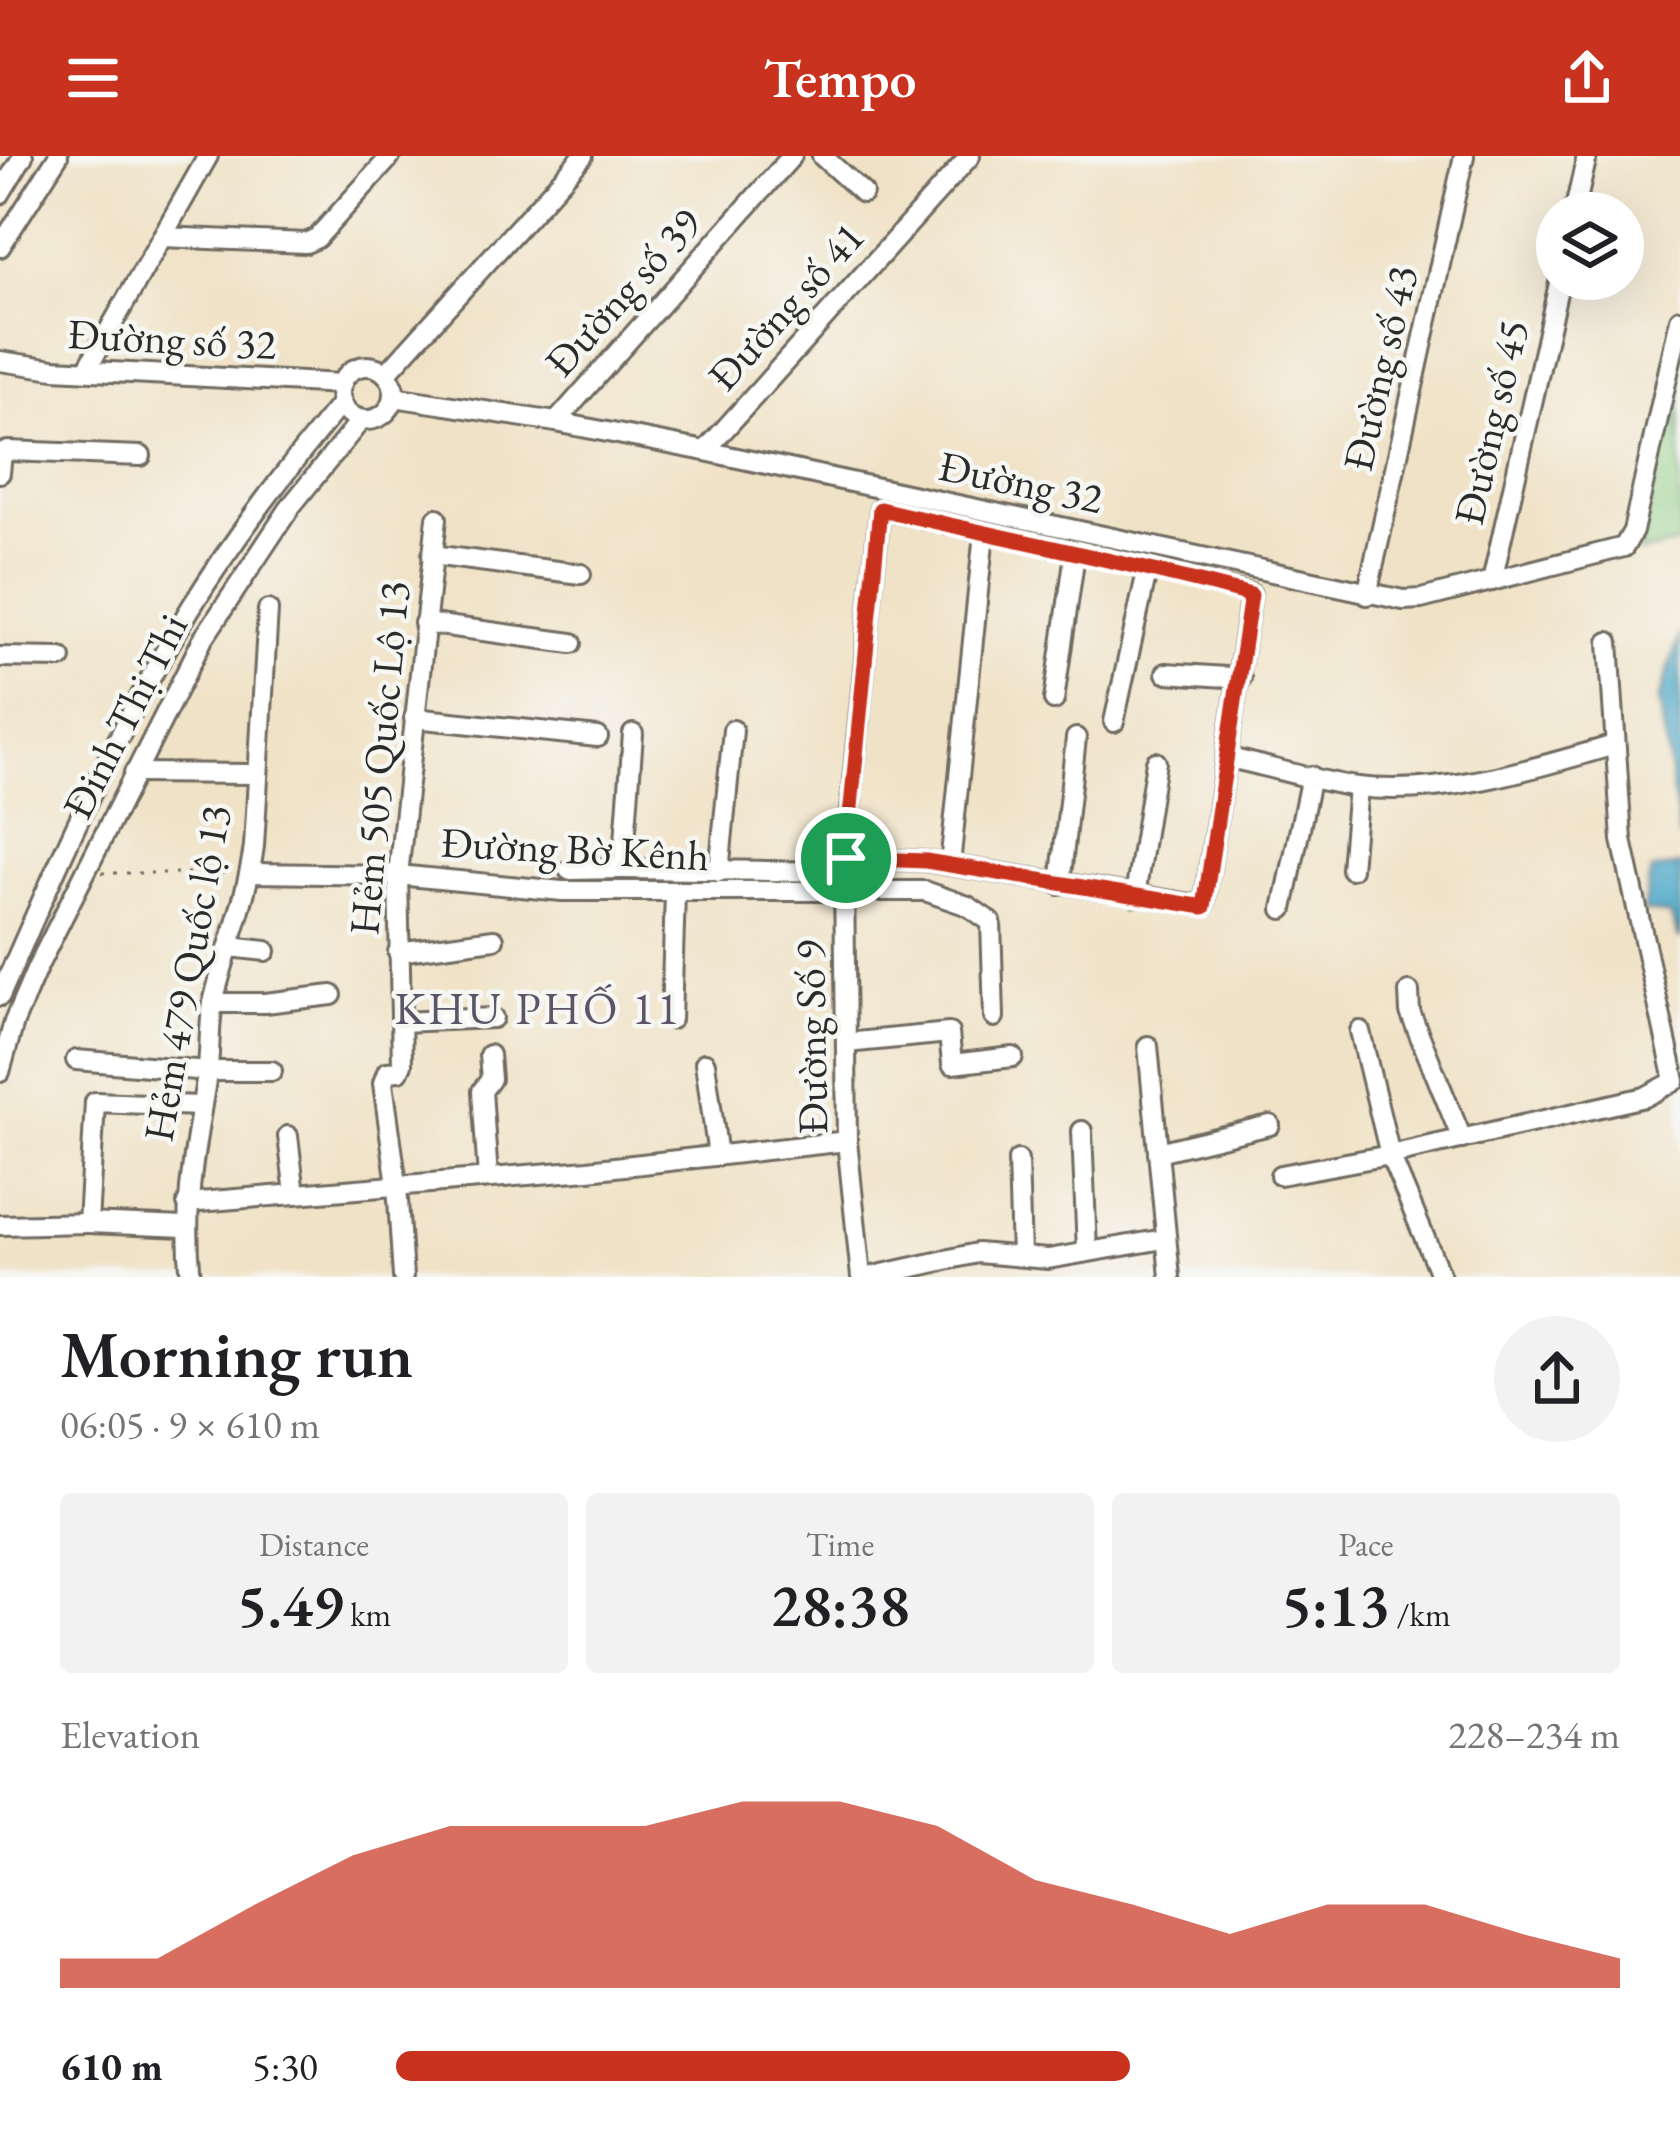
<!DOCTYPE html>
<meta charset="utf-8">
<style>
:root{--surface:#fff;--page:#f2f2f2;--text:#202124;--muted:#757577;--accent:#c8321e}
body{margin:0;font-family:"EB Garamond",serif;background:var(--page);color:var(--text);height:100vh;display:flex;flex-direction:column;font-size:45px;white-space:nowrap}
*{box-sizing:border-box;margin:0}
p{font-size:39px;color:var(--muted)}
.icon{flex:none;width:66px;height:66px;fill:none;stroke:currentColor;stroke-width:2;stroke-linecap:round;stroke-linejoin:round}
.map{position:relative;height:1121px;overflow:hidden}
.sheet{display:flex;flex-direction:column;background:var(--surface);flex:1}
.sheet>*{flex:none}
.buttons{position:absolute;left:1536px;top:36px;display:grid;gap:24px}
.buttons a{display:grid;place-items:center;width:108px;height:108px;border-radius:50%;background:var(--surface);box-shadow:0 12px 48px #0002;font-size:60px}
.pin{position:absolute;display:grid;place-items:center;width:102px;height:102px;color:#fff;margin:-51px;border:6px solid #fff;border-radius:50%;box-shadow:0 3px 12px #0007}
.round{display:grid;place-items:center;flex:none;width:126px;height:126px;border-radius:63px;background:var(--page)}
.headline{display:flex;align-items:center;justify-content:space-between;height:204px;padding:0 60px}
h1{font-size:66px;font-weight:600;line-height:90px}
.metrics{display:grid;grid-template-columns:repeat(3,1fr);gap:18px;height:204px;padding:12px 60px}
.metrics div{display:grid;align-content:center;border-radius:12px;background:var(--page);text-align:center}
.metrics b{font-size:60px;font-weight:600}
.metrics small{font-size:33px;font-weight:400}
.metrics p{font-size:33px}
.chart{height:336px;padding:24px 60px}
.chart p{display:flex;justify-content:space-between}
.chart svg{width:100%;height:216px;margin-top:12px;fill:var(--accent);opacity:.7}
ul{padding:0 60px;list-style:none;font-size:39px}
li{display:grid;grid-template-columns:192px 144px 1fr;align-items:center;height:90px}
li i{height:30px;border-radius:15px;background:var(--accent)}
header{display:flex;justify-content:space-between;align-items:center;height:156px;padding:0 60px;background:var(--accent);color:#fff;font-size:54px;font-weight:600}
.map>svg:first-child{display:block}
.green{fill:#8ecc82;stroke:#5c7c56;stroke-width:3}
.water{fill:#49a6c7;stroke:#3a6879;stroke-width:3}
.lines{fill:none;stroke-linecap:round;stroke-linejoin:round}
.minor-casing{stroke:#706b61;stroke-width:24}
.path{stroke:#706b61;stroke-width:3;stroke-dasharray:3 9;stroke-linecap:butt}
.minor{stroke:#fff;stroke-width:18}
.route-casing{stroke:#fff;stroke-width:24}
.route{stroke:#c8321e;stroke-width:15}
.labels{text-anchor:middle;dominant-baseline:central;stroke-width:9;stroke-linejoin:round;paint-order:stroke}
.street-label{font-size:42px;fill:#2b2b2b;stroke:#f6f6f2}
.neighbourhood-label{font-size:45px;letter-spacing:3px;fill:#5c5567;stroke:#f6f6f2}
</style>
<header><svg class="icon" aria-label="menu" viewBox="0 0 24 24"><path d="M4 6h16M4 12h16M4 18h16"/></svg>Tempo<svg class="icon" aria-label="share" viewBox="0 0 24 24"><path d="M12 15V3M7 8l5-5 5 5M5 13v7h14v-7"/></svg></header>
<div class="map">
<svg width="1680" height="1121" viewBox="0 0 1680 1121">
<rect width="100%" height="100%" fill="#f6f6f2"/>
<filter id="ink" filterUnits="userSpaceOnUse"><feTurbulence type="fractalNoise" baseFrequency=".00833" numOctaves="2"/><feDisplacementMap in="SourceGraphic" scale="24" xChannelSelector="R" yChannelSelector="G"/><feConvolveMatrix kernelMatrix="1 2 1 2 8 2 1 2 1" color-interpolation-filters="sRGB"/></filter>
<filter id="wash" filterUnits="userSpaceOnUse"><feTurbulence type="fractalNoise" baseFrequency=".004" numOctaves="4" result="noise"/><feDisplacementMap in="SourceGraphic" scale="48" xChannelSelector="R" yChannelSelector="G"/><feGaussianBlur stdDeviation="2.7" result="paint"/><feColorMatrix in="noise" values="0 0 0 0 0 0 0 0 0 0 0 0 0 0 0 0 0 1.4 0 .05"/><feComposite in="paint" operator="in"/></filter>
<g filter="url(#wash)">
<rect width="100%" height="100%" fill="#f0e2c6"/>
<polygon class="green" points="1680,214 1680,387 1639,397"/>
<g class="water">
<polygon points="1680,478 1680,684 1659,543"/>
<polygon points="1680,709 1680,784 1670,759 1643,755 1651,715"/>
</g>
</g>
<g filter="url(#ink)">
<g class="lines">
<g class="minor-casing">
<g id="minor">
<polyline points="822,0 863,37"/>
<polyline points="0,38 23,0"/>
<polyline points="1574,57 1587,0"/>
<polyline points="162,81 306,87 317,82 391,0"/>
<polyline points="0,91 58,0"/>
<polyline points="0,205 54,213 342,228"/>
<circle cx="367" cy="237" r="27"/>
<polyline points="87,213 208,0"/>
<polyline points="386,218 583,0"/>
<polyline points="394,241 556,266 705,295 1403,444 1421,443 1624,391 1633,375 1680,163"/>
<polyline points="556,266 792,0"/>
<polyline points="705,295 970,0"/>
<polyline points="0,317 2,297 8,295 141,300"/>
<polyline points="432,399 581,418"/>
<polyline points="1492,425 1560,123"/>
<polyline points="1367,439 1464,0"/>
<polyline points="424,467 572,487"/>
<polyline points="0,501 61,502"/>
<polyline points="1166,517 1241,522"/>
<polyline points="1054,544 1075,398"/>
<polyline points="414,562 598,581"/>
<polyline points="1114,566 1148,411"/>
<polyline points="633,578 623,713 844,716"/>
<path d="M1229 602C1271 611 1315 625 1357 631 1443 641 1533 613 1614 589"/>
<polyline points="134,617 255,618"/>
<polyline points="846,702 925,705 1204,750 1251,438 1148,411 880,353 844,716 847,985 861,1121"/>
<polyline points="950,709 984,377"/>
<polyline points="1351,713 1358,631"/>
<polyline points="569,714 623,713"/>
<polyline points="719,716 733,574"/>
<polyline points="250,717 398,719 562,735 925,735 968,750 991,766 994,861"/>
<polyline points="1060,729 1076,582"/>
<polyline points="1135,740 1156,606"/>
<polyline points="1283,753 1311,620"/>
<polyline points="230,791 266,795"/>
<polyline points="398,796 494,783"/>
<polyline points="1409,836 1410,856 1462,983"/>
<path d="M0 840C57 709 116 575 190 453 235 380 287 313 342 246"/>
<polyline points="213,847 265,847 332,839"/>
<polyline points="671,863 675,737"/>
<polyline points="401,866 493,862"/>
<polyline points="1360,875 1390,999 1441,1121"/>
<polyline points="846,887 949,877 952,908 1013,901"/>
<polyline points="1148,890 1170,1121"/>
<polyline points="76,904 208,915 272,915"/>
<polyline points="705,907 718,1000"/>
<polyline points="0,916 14,866 37,812 203,483 291,350 361,264"/>
<polyline points="1082,975 1087,1096"/>
<polyline points="288,980 295,1038"/>
<polyline points="1158,996 1270,969"/>
<polyline points="1018,1004 1021,1100"/>
<polyline points="1280,1019 1390,999 1645,941 1675,925 1622,684 1609,486"/>
<polyline points="488,1022 482,935 491,923 489,899"/>
<polyline points="187,1047 588,1014 847,985"/>
<polyline points="0,1069 88,1067"/>
<polyline points="185,1071 88,1067 95,946 200,950"/>
<path d="M191 1121C182 1047 196 989 207 918 211 893 208 867 214 843 226 792 247 743 254 690L268 454"/>
<polyline points="403,1121 397,1029 383,927 387,916 399,915 402,908 398,719 437,362"/>
<polyline points="869,1121 977,1097 1048,1103 1164,1083"/>
</g>
</g>
<polyline class="path" points="102,717 230,717"/>
<use href="#minor" class="minor"/>
</g>
</g>
<g class="lines" filter="url(#ink)">
<g class="route-casing">
<path id="route" d="M880 353C1003 382 1128 406 1251 439L1204 751 926 705 846 702Z"/>
</g>
<use href="#route" class="route"/>
</g>
<g class="labels">
<g class="street-label">
<text transform="translate(623 136) rotate(-48)">Đường số 39</text>
<text transform="translate(786 150) rotate(-48)">Đường số 41</text>
<text transform="translate(172 183) rotate(3)">Đường số 32</text>
<text transform="translate(1380 212) rotate(-77)">Đường số 43</text>
<text transform="translate(1491 266) rotate(-77)">Đường số 45</text>
<text transform="translate(1021 326) rotate(12)">Đường 32</text>
<text transform="translate(125 560) rotate(-63)">Đinh Thị Thi</text>
<text transform="translate(379 602) rotate(-85)">Hẻm 505 Quốc Lộ 13</text>
<text transform="translate(575 693) rotate(3)">Đường Bờ Kênh</text>
<text transform="translate(187 817) rotate(-80)">Hẻm 479 Quốc lộ 13</text>
<text transform="translate(811 881) rotate(-91)">Đường Số 9</text>
</g>
<g class="neighbourhood-label">
<text x="538" y="852">KHU PHỐ 11</text>
</g>
</g>
</svg>
<div class="buttons">
<a><svg class="icon" aria-label="layers" viewBox="0 0 24 24"><path d="M12 4l9 5-9 5-9-5zM3 14l9 5 9-5"/></svg></a>
</div>
<div class="pin" style="left:846px;top:702px;background:#1e9e55"><svg class="icon" aria-label="arrive" viewBox="0 0 24 24"><path d="M6 21V4h12l-3 4 3 4H6"/></svg></div>
</div>
<section class="sheet">
<div class="headline"><div><h1>Morning run</h1><p>06:05 · 9 × 610 m</p></div><a class="round"><svg class="icon" aria-label="share" viewBox="0 0 24 24"><path d="M12 15V3M7 8l5-5 5 5M5 13v7h14v-7"/></svg></a></div>
<div class="metrics">
<div><p>Distance</p><b>5.49<small> km</small></b></div>
<div><p>Time</p><b>28:38</b></div>
<div><p>Pace</p><b>5:13<small> /km</small></b></div>
</div>
<div class="chart"><p><span>Elevation</span>228–234 m</p>
<svg viewBox="0 0 160 44" preserveAspectRatio="none"><path d="M0 44V38L10 38L20 27L30 17L40 11L50 11L60 11L70 6L80 6L90 11L100 22L110 27L120 33L130 27L140 27L150 33L160 38V44z"/></svg>
</div>
<ul>
<li><b>610 m</b>5:30<i style="width:60%"></i></li>
</ul>
</section>
